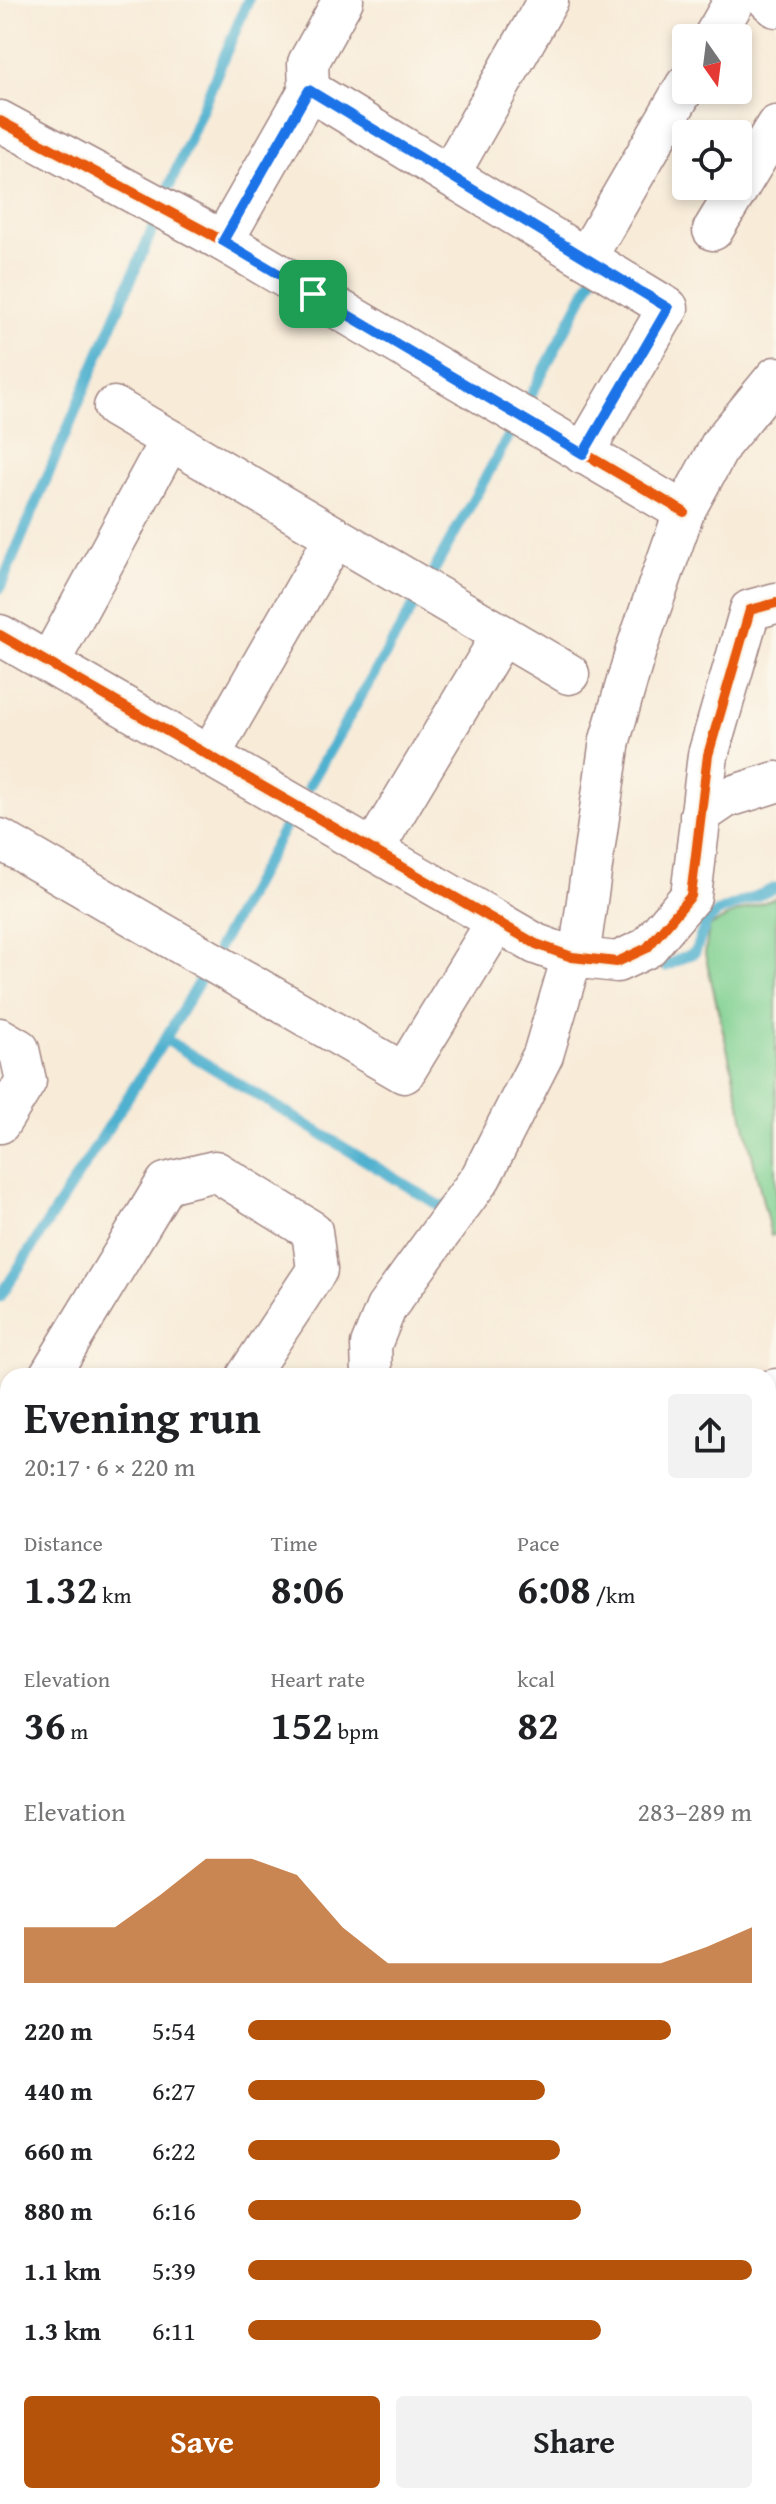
<!DOCTYPE html>
<meta charset="utf-8">
<style>
:root{--surface:#fff;--page:#f2f2f2;--text:#202124;--muted:#757577;--accent:#b45309}
body{margin:0;font-family:"Gentium Book Plus",serif;background:var(--page);color:var(--text);height:100vh;display:flex;flex-direction:column;font-size:30px;white-space:nowrap}
*{box-sizing:border-box;margin:0}
p{font-size:26px;color:var(--muted)}
.icon{flex:none;width:44px;height:44px;fill:none;stroke:currentColor;stroke-width:2;stroke-linecap:round;stroke-linejoin:round}
.map{position:relative;flex:1;overflow:hidden}
.panel{position:absolute;left:0px;top:1368px;width:776px;height:1136px;display:flex;flex-direction:column;background:var(--surface);border-radius:24px 24px 0 0;box-shadow:0 4px 12px #0003}
.panel>*{flex:none}
.needle{width:52px;rotate:166deg}
.fabs{position:absolute;left:672px;top:24px;display:grid;gap:16px}
.fabs a{display:grid;place-items:center;width:80px;height:80px;border-radius:8px;background:var(--surface);box-shadow:0 4px 12px #0003;font-size:40px}
.pin{position:absolute;display:grid;place-items:center;width:68px;height:68px;color:#fff;margin:-34px;border-radius:16px;box-shadow:0 4px 12px #0006}
.round{display:grid;place-items:center;flex:none;width:84px;height:84px;border-radius:8px;background:var(--page)}
.head{display:flex;align-items:center;justify-content:space-between;height:136px;padding:0 24px}
h1{font-size:44px;font-weight:600;line-height:60px}
.metrics{display:grid;grid-template-columns:repeat(3,1fr);gap:12px;height:136px;padding:8px 24px}
.metrics div{display:grid;align-content:center}
.metrics b{font-size:40px;font-weight:600}
.metrics small{font-size:22px;font-weight:400}
.metrics p{font-size:22px}
.chart{height:224px;padding:16px 24px}
.chart p{display:flex;justify-content:space-between}
.chart svg{width:100%;height:144px;margin-top:8px;fill:var(--accent);opacity:.7}
.primary-button{display:flex;gap:16px;margin-top:auto;padding:16px 24px}
.primary-button a{flex:1;height:92px;border-radius:8px;background:var(--accent);color:#fff;font-size:32px;font-weight:600;line-height:92px;text-align:center}
.primary-button a+a{background:var(--page);color:var(--text)}
ul{padding:0 24px;list-style:none;font-size:26px}
li{display:grid;grid-template-columns:128px 96px 1fr;align-items:center;height:60px}
li i{height:20px;border-radius:10px;background:var(--accent)}
.map>svg:first-child{display:block}
.green{fill:#7fd091;stroke:#64785e;stroke-width:2}
.lines{fill:none;stroke-linecap:round;stroke-linejoin:round}
.stream{stroke:#50b1cf;stroke-width:11}
.river{stroke:#50b1cf;stroke-width:64}
.street-casing{stroke:#a18582;stroke-width:43}
.street{stroke:#fff;stroke-width:40}
.cycleway-casing{stroke:#fbf7ec;stroke-width:15}
.cycleway{stroke:#e8590c;stroke-width:10}
.route-casing{stroke:#fff;stroke-width:16}
.route{stroke:#1a73e8;stroke-width:10}
</style>
<div class="map">
<svg width="776" height="2504" viewBox="0 0 776 2504">
<rect width="100%" height="100%" fill="#fbf7ec"/>
<filter id="ink" filterUnits="userSpaceOnUse"><feTurbulence type="fractalNoise" baseFrequency=".0125" numOctaves="2"/><feDisplacementMap in="SourceGraphic" scale="16" xChannelSelector="R" yChannelSelector="G"/><feConvolveMatrix kernelMatrix="1 2 1 2 8 2 1 2 1" color-interpolation-filters="sRGB"/></filter>
<filter id="wash" filterUnits="userSpaceOnUse"><feTurbulence type="fractalNoise" baseFrequency=".006" numOctaves="4" result="noise"/><feDisplacementMap in="SourceGraphic" scale="32" xChannelSelector="R" yChannelSelector="G"/><feGaussianBlur stdDeviation="1.8" result="paint"/><feColorMatrix in="noise" values="0 0 0 0 0 0 0 0 0 0 0 0 0 0 0 0 0 1.4 0 .05"/><feComposite in="paint" operator="in"/></filter>
<g filter="url(#wash)">
<rect width="100%" height="100%" fill="#f8ebd8"/>
<g class="green">
<polygon points="776,898 776,1234 771,1236 705,954 709,927 732,914"/>
<polygon points="0,1736 8,1744 8,1810 0,1816"/>
</g>
<g class="lines">
<g class="stream">
<polyline points="170,185 248,0"/>
<polyline points="528,401 593,277"/>
<polyline points="433,572 511,432"/>
<polyline points="0,588 155,223"/>
<polyline points="309,786 417,600"/>
<polyline points="218,948 286,825"/>
<polyline points="666,966 695,952 706,922 718,912 776,888"/>
<polyline points="165,1039 203,975"/>
<polyline points="0,1297 165,1039 442,1207 449,1205"/>
</g>
<g class="river">
<polyline points="768,2004 776,1998"/>
<polyline points="0,2482 8,2479"/>
</g>
</g>
</g>
<g filter="url(#ink)">
<g class="lines">
<g class="street-casing">
<g id="street">
<polyline points="768,0 776,7"/>
<polyline points="713,38 735,0"/>
<polyline points="309,90 668,308 583,454"/>
<polyline points="0,121 223,241 684,512"/>
<polyline points="449,175 548,0"/>
<polyline points="713,230 776,126"/>
<polyline points="223,241 309,90 308,63 343,0"/>
<polyline points="586,258 686,85"/>
<polyline points="114,407 569,674"/>
<polyline points="0,635 536,944 572,957 617,962 647,948 691,896 708,755 750,610 776,603"/>
<polyline points="49,663 170,440"/>
<polyline points="210,755 335,537"/>
<polyline points="700,815 725,798 776,782"/>
<polyline points="0,839 404,1073 497,921"/>
<polyline points="373,850 502,635"/>
<polyline points="579,957 610,740 636,650 684,512 721,444 776,377"/>
<polyline points="0,1038 19,1049 26,1081 0,1123"/>
<polyline points="49,1376 166,1183 215,1171 312,1231 317,1270 247,1376"/>
<polyline points="372,1376 371,1345 386,1308 481,1177 543,1055 572,957"/>
<polyline points="768,1391 776,1389"/>
<polyline points="0,1463 8,1444"/>
<polyline points="0,1496 8,1500"/>
<polyline points="0,1652 8,1648"/>
<polyline points="0,1725 8,1732"/>
<polyline points="768,1975 776,1969"/>
<polyline points="0,1993 8,1988"/>
<polyline points="768,2036 776,2030"/>
<polyline points="768,2453 776,2431"/>
<polyline points="0,2458 8,2456"/>
<polyline points="644,2496 656,2504"/>
<polyline points="23,2504 45,2496"/>
<polyline points="481,2504 485,2496"/>
<polyline points="755,2504 757,2496"/>
</g>
</g>
<use href="#street" class="street"/>
<g class="cycleway-casing">
<g id="cycleway">
<polyline points="0,121 223,241 684,512"/>
<polyline points="0,635 536,944 572,957 617,962 647,948 691,896 708,755 750,610 776,603"/>
</g>
</g>
<use href="#cycleway" class="cycleway"/>
</g>
</g>
<g class="lines" filter="url(#ink)">
<g class="route-casing">
<polygon id="route" points="309,90 668,308 583,454 223,241"/>
</g>
<use href="#route" class="route"/>
</g>
</svg>
<div class="fabs">
<a><svg class="needle" viewBox="-14 -14 28 28"><path d="M0-13l5 13h-10z" fill="#e53935"/><path d="M0 13l5-13h-10z" fill="#757577"/></svg></a>
<a><svg class="icon" aria-label="locate" viewBox="0 0 24 24"><circle cx="12" cy="12" r="6"/><path d="M12 2v4M12 18v4M2 12h4M18 12h4"/></svg></a>
</div>
<div class="pin" style="left:313px;top:294px;background:#1e9e55"><svg class="icon" aria-label="arrive" viewBox="0 0 24 24"><path d="M6 21V4h12l-3 4 3 4H6"/></svg></div>
<section class="panel">
<div class="head"><div><h1>Evening run</h1><p>20:17 · 6 × 220 m</p></div><a class="round"><svg class="icon" aria-label="share" viewBox="0 0 24 24"><path d="M12 15V3M7 8l5-5 5 5M5 13v7h14v-7"/></svg></a></div>
<div class="metrics">
<div><p>Distance</p><b>1.32<small> km</small></b></div>
<div><p>Time</p><b>8:06</b></div>
<div><p>Pace</p><b>6:08<small> /km</small></b></div>
</div>
<div class="metrics">
<div><p>Elevation</p><b>36<small> m</small></b></div>
<div><p>Heart rate</p><b>152<small> bpm</small></b></div>
<div><p>kcal</p><b>82</b></div>
</div>
<div class="chart"><p><span>Elevation</span>283–289 m</p>
<svg viewBox="0 0 160 44" preserveAspectRatio="none"><path d="M0 44V27L10 27L20 27L30 17L40 6L50 6L60 11L70 27L80 38L90 38L100 38L110 38L120 38L130 38L140 38L150 33L160 27V44z"/></svg>
</div>
<ul>
<li><b>220 m</b>5:54<i style="width:84%"></i></li>
<li><b>440 m</b>6:27<i style="width:59%"></i></li>
<li><b>660 m</b>6:22<i style="width:62%"></i></li>
<li><b>880 m</b>6:16<i style="width:66%"></i></li>
<li><b>1.1 km</b>5:39<i style="width:100%"></i></li>
<li><b>1.3 km</b>6:11<i style="width:70%"></i></li>
</ul>
<div class="primary-button"><a>Save</a><a>Share</a></div>
</section>
</div>
